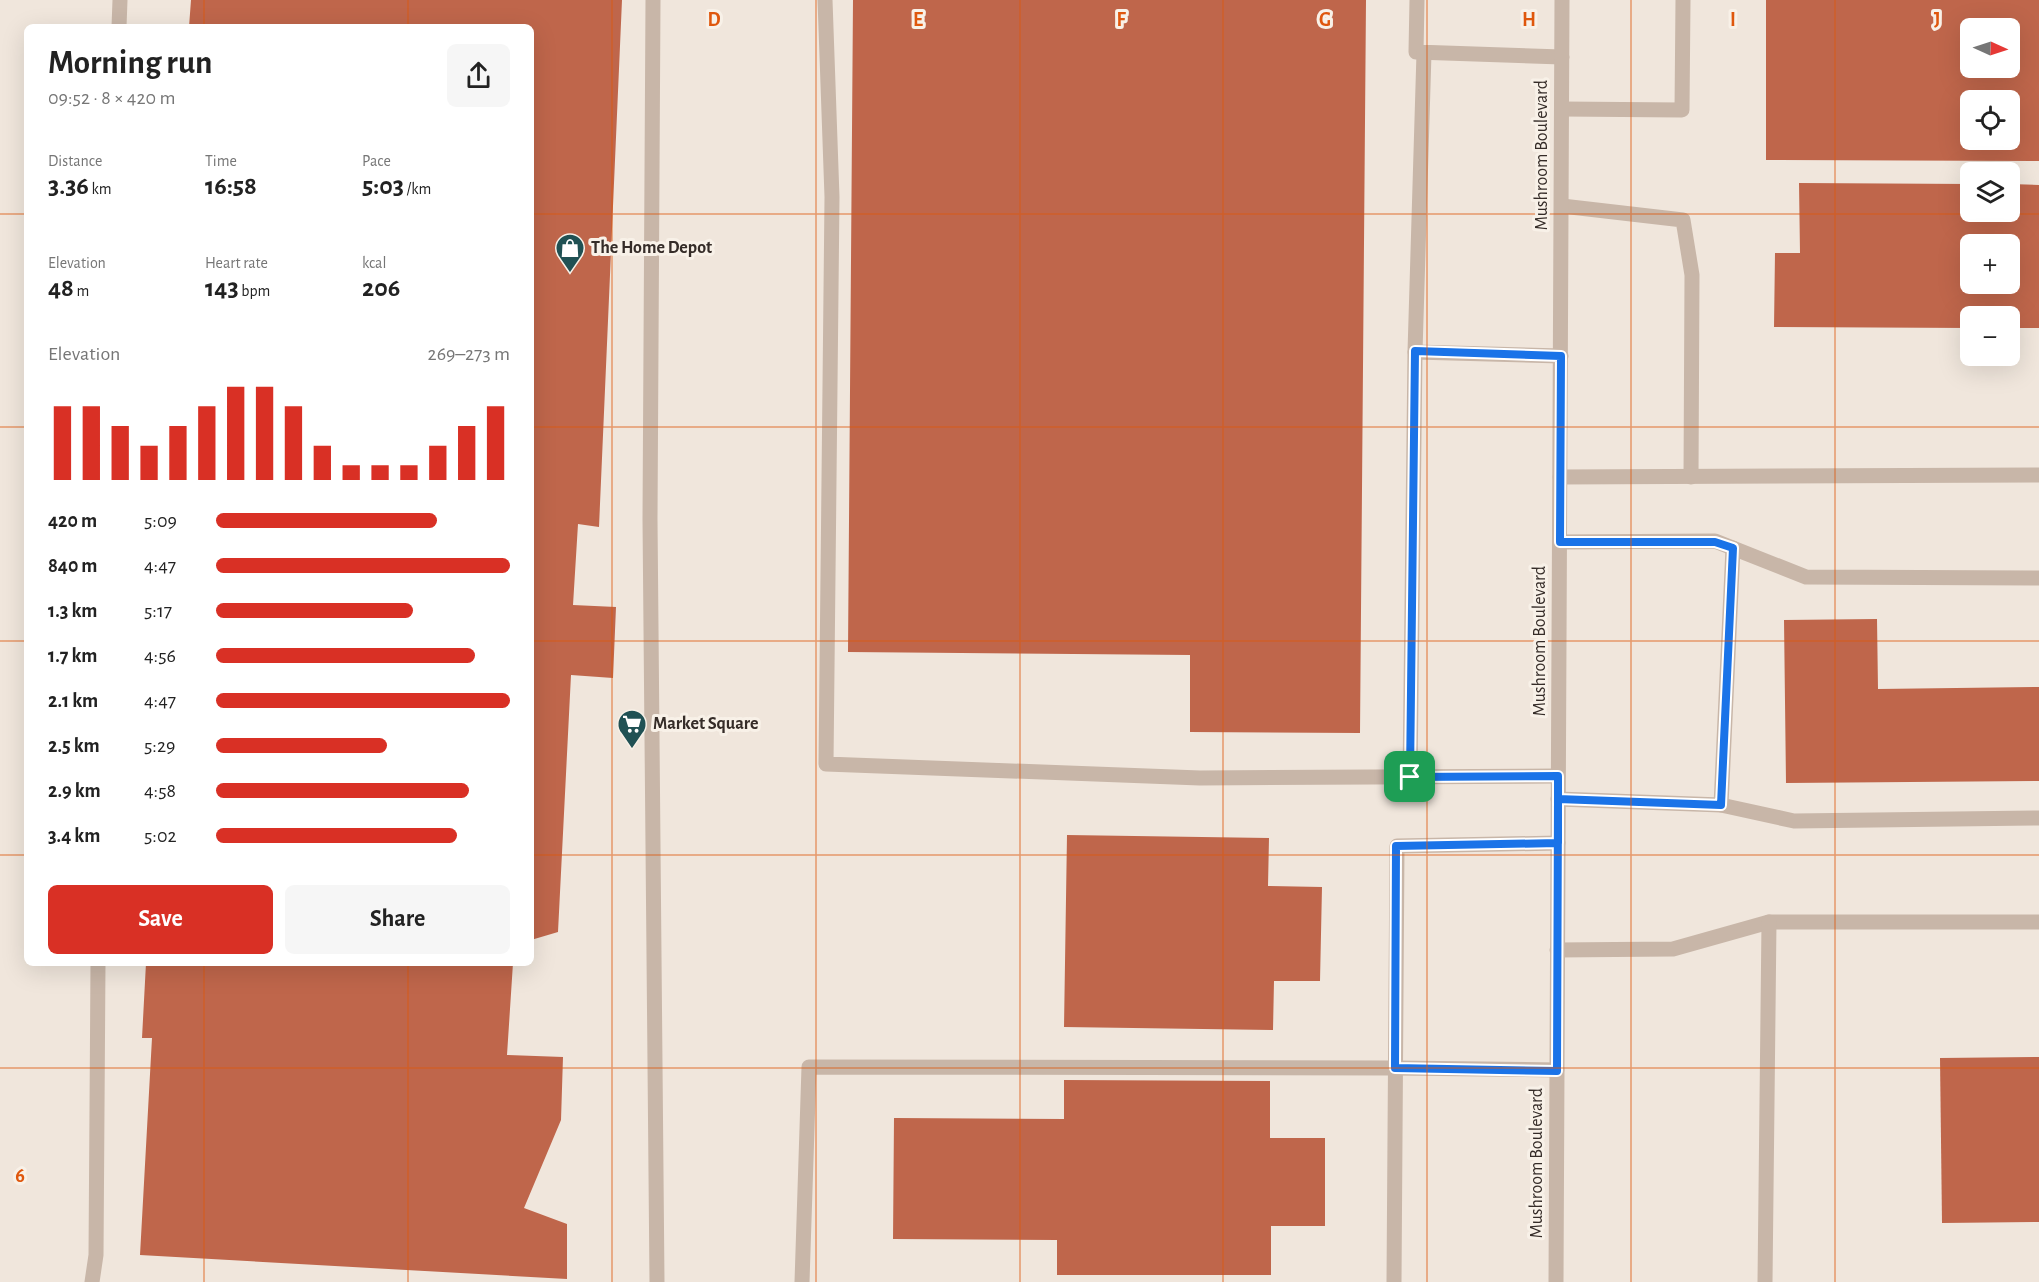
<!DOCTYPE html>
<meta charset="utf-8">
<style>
:root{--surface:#fff;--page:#f6f6f6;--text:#222;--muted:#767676;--accent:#d93025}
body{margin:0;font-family:"Alegreya Sans",sans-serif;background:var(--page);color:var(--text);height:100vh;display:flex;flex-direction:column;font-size:22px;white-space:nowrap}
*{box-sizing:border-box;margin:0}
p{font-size:20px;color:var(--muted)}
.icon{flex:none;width:33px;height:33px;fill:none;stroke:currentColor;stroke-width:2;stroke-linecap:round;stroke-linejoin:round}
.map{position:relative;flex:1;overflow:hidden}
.panel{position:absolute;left:24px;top:24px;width:510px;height:942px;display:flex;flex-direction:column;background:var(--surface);border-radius:9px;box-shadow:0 6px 24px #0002}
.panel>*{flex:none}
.needle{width:39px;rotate:93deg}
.tools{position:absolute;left:1960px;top:18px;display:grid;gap:12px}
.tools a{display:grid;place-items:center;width:60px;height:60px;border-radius:9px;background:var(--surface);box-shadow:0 6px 24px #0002;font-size:30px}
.pin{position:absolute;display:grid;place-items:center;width:51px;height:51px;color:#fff;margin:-26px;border-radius:12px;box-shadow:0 3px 9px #0006}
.round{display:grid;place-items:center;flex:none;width:63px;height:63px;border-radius:9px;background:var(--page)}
.overview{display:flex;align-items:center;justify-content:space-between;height:102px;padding:0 24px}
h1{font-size:33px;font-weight:700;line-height:45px}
.stats{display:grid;grid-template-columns:repeat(3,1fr);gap:9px;height:102px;padding:6px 24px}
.stats div{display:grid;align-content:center}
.stats b{font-size:26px;font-weight:700}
.stats small{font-size:16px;font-weight:400}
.stats p{font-size:16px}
.chart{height:168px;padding:12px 24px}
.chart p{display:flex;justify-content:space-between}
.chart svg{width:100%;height:108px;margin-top:6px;stroke:var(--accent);stroke-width:6}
.cta{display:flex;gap:12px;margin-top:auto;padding:12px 24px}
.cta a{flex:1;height:69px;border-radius:9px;background:var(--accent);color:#fff;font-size:24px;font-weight:700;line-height:69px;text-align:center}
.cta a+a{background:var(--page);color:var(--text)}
ul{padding:0 24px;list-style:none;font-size:20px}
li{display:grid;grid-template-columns:96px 72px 1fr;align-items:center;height:45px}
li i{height:15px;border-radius:8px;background:var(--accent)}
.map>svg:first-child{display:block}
.building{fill:#bf664b;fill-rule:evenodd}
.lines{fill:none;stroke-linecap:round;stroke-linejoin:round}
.lane{stroke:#c8b6a8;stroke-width:15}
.street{stroke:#c8b6a8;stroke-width:15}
.route-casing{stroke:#fff;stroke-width:12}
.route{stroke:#1a73e8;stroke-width:8}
.grid{fill:none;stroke:#df570d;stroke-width:1.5;stroke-opacity:0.55}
.labels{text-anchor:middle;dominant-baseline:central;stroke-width:6;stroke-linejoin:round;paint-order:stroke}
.street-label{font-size:18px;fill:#352c28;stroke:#f8f1e8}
.poi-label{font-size:18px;font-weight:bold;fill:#352c28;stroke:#f8f1e8;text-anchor:start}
.grid-label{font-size:20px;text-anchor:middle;font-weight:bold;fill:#df570d;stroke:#f8f1e8;stroke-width:6;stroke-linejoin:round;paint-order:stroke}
</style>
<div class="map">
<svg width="2039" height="1282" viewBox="0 0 2039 1282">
<rect width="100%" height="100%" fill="#f0e6dc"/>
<g class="building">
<polygon points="191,0 622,0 599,527 578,524 573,605 616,607 613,678 571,675 558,932 531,940 531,27 189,27"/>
<polygon points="853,0 1366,0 1360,733 1190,732 1190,655 848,652"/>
<path d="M1766 0H2039V161L1766 160ZM1971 28H2010V68H1971ZM1971 100H2010V140H1971Z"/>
<path d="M1799 183 1971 184V212H2010V184L2039 185V328H2010V316H1971V328L1774 327 1775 253H1800ZM1971 244H2010V284H1971Z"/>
<polygon points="1877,619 1878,689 2039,687 2039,781 1786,783 1784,620"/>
<polygon points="1067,835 1269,838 1268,886 1322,887 1320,981 1274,981 1273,1030 1064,1027"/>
<polygon points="146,963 513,963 507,1055 563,1057 561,1120 524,1208 567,1224 567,1279 140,1255 152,1038 142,1038"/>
<polygon points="2039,1057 2039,1222 1942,1223 1940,1058"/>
<polygon points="1064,1080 1270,1081 1270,1138 1325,1138 1325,1226 1271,1226 1271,1275 1057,1275 1057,1240 893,1239 894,1118 1064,1119"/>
</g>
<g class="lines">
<g class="lane">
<polyline points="653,0 650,519 657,1282"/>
<polyline points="825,0 832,197 826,764 1200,778 1558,776"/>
<polyline points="1417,0 1416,52 1562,57"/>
<polyline points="119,27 120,0"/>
<polyline points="1562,109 1682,110 1683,0"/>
<polyline points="1562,206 1683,220 1692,275 1691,477"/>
<polyline points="1415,352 1424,53"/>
<polyline points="1560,477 2039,475"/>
<polyline points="1560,542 1715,541 1806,577 2039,578"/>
<polyline points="1410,777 1415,352 1561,356"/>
<polyline points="1558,799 1721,805 1794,821 2039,818"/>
<polyline points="1721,805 1733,548"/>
<polyline points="1557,950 1673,949 1769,922 2039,922"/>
<polyline points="92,1282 96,1255 98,963"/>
<polyline points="802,1282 809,1067 1395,1068 1557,1070"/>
<polyline points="1394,1282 1397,846 1558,843"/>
<polyline points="1765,1282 1769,922"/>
</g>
<polyline class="street" points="1556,1282 1562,0"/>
</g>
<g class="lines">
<g class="route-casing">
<polyline id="route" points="1410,777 1558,776 1558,843 1396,846 1395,1068 1557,1071 1558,799 1721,805 1733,548 1715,542 1560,542 1561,356 1415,351 1410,777"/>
</g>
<use href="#route" class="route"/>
</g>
<path class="grid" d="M204 0V27M408 0V27M612 0V1282M816 0V1282M1020 0V1282M1223 0V1282M1427 0V1282M1631 0V1282M1835 0V1282M0 214H27M531 214H2039M0 427H27M531 427H2039M0 641H27M531 641H2039M0 855H27M531 855H2039M204 963V1282M408 963V1282M0 1068H2039"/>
<defs>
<g id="shop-pin" transform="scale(1.5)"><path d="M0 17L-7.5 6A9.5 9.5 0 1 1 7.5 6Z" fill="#205154" stroke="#f8f1e8"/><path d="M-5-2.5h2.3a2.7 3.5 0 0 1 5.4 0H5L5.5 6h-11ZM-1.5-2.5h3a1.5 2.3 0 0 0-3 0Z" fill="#fff"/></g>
<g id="supermarket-pin" transform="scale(1.5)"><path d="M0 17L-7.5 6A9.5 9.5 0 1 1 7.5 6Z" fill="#205154" stroke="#f8f1e8"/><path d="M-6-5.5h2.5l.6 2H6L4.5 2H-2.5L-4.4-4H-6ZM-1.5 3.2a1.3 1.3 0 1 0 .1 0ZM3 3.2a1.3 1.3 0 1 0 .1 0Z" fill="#fff"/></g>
</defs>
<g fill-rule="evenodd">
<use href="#shop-pin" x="570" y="248"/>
<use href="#supermarket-pin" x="632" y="724"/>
</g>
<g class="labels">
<g class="street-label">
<text transform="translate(1542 155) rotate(-90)">Mushroom Boulevard</text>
<text transform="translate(1540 641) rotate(-90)">Mushroom Boulevard</text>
<text transform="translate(1537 1163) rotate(-90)">Mushroom Boulevard</text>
</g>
<g class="poi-label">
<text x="591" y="248">The Home Depot</text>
<text x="653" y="724">Market Square</text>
</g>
</g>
<g class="grid-label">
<text x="714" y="26">D</text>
<text x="918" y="26">E</text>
<text x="1121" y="26">F</text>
<text x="1325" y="26">G</text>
<text x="1529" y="26">H</text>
<text x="1733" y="26">I</text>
<text x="1937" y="26">J</text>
<text x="20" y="1182">6</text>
</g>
</svg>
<div class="tools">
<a><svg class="needle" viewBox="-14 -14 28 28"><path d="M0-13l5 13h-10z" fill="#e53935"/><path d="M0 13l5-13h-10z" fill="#767676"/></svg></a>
<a><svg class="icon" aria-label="locate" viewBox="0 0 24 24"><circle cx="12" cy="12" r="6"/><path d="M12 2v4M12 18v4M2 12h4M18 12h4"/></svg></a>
<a><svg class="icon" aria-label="layers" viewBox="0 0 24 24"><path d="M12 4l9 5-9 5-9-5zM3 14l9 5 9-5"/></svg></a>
<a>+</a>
<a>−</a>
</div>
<div class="pin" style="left:1410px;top:777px;background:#1e9e55"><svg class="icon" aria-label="arrive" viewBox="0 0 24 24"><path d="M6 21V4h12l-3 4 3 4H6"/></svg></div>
<section class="panel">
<div class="overview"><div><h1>Morning run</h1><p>09:52 · 8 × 420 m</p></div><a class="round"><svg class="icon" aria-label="share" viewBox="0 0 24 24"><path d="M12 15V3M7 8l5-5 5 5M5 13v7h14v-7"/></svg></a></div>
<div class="stats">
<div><p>Distance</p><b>3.36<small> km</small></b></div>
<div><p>Time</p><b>16:58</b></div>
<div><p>Pace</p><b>5:03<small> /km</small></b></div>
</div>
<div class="stats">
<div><p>Elevation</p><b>48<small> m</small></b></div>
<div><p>Heart rate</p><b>143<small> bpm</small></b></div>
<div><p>kcal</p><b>206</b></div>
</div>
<div class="chart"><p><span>Elevation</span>269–273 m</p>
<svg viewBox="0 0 160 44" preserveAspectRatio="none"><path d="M5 44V14M15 44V14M25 44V22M35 44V30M45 44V22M55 44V14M65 44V6M75 44V6M85 44V14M95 44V30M105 44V38M115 44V38M125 44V38M135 44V30M145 44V22M155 44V14"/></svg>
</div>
<ul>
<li><b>420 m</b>5:09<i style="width:75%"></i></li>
<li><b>840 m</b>4:47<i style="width:100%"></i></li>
<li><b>1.3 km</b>5:17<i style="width:67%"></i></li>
<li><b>1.7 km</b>4:56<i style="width:88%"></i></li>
<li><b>2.1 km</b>4:47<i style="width:100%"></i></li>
<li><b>2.5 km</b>5:29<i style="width:58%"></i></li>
<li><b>2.9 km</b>4:58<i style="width:86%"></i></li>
<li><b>3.4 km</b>5:02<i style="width:82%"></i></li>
</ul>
<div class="cta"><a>Save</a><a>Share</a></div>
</section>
</div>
